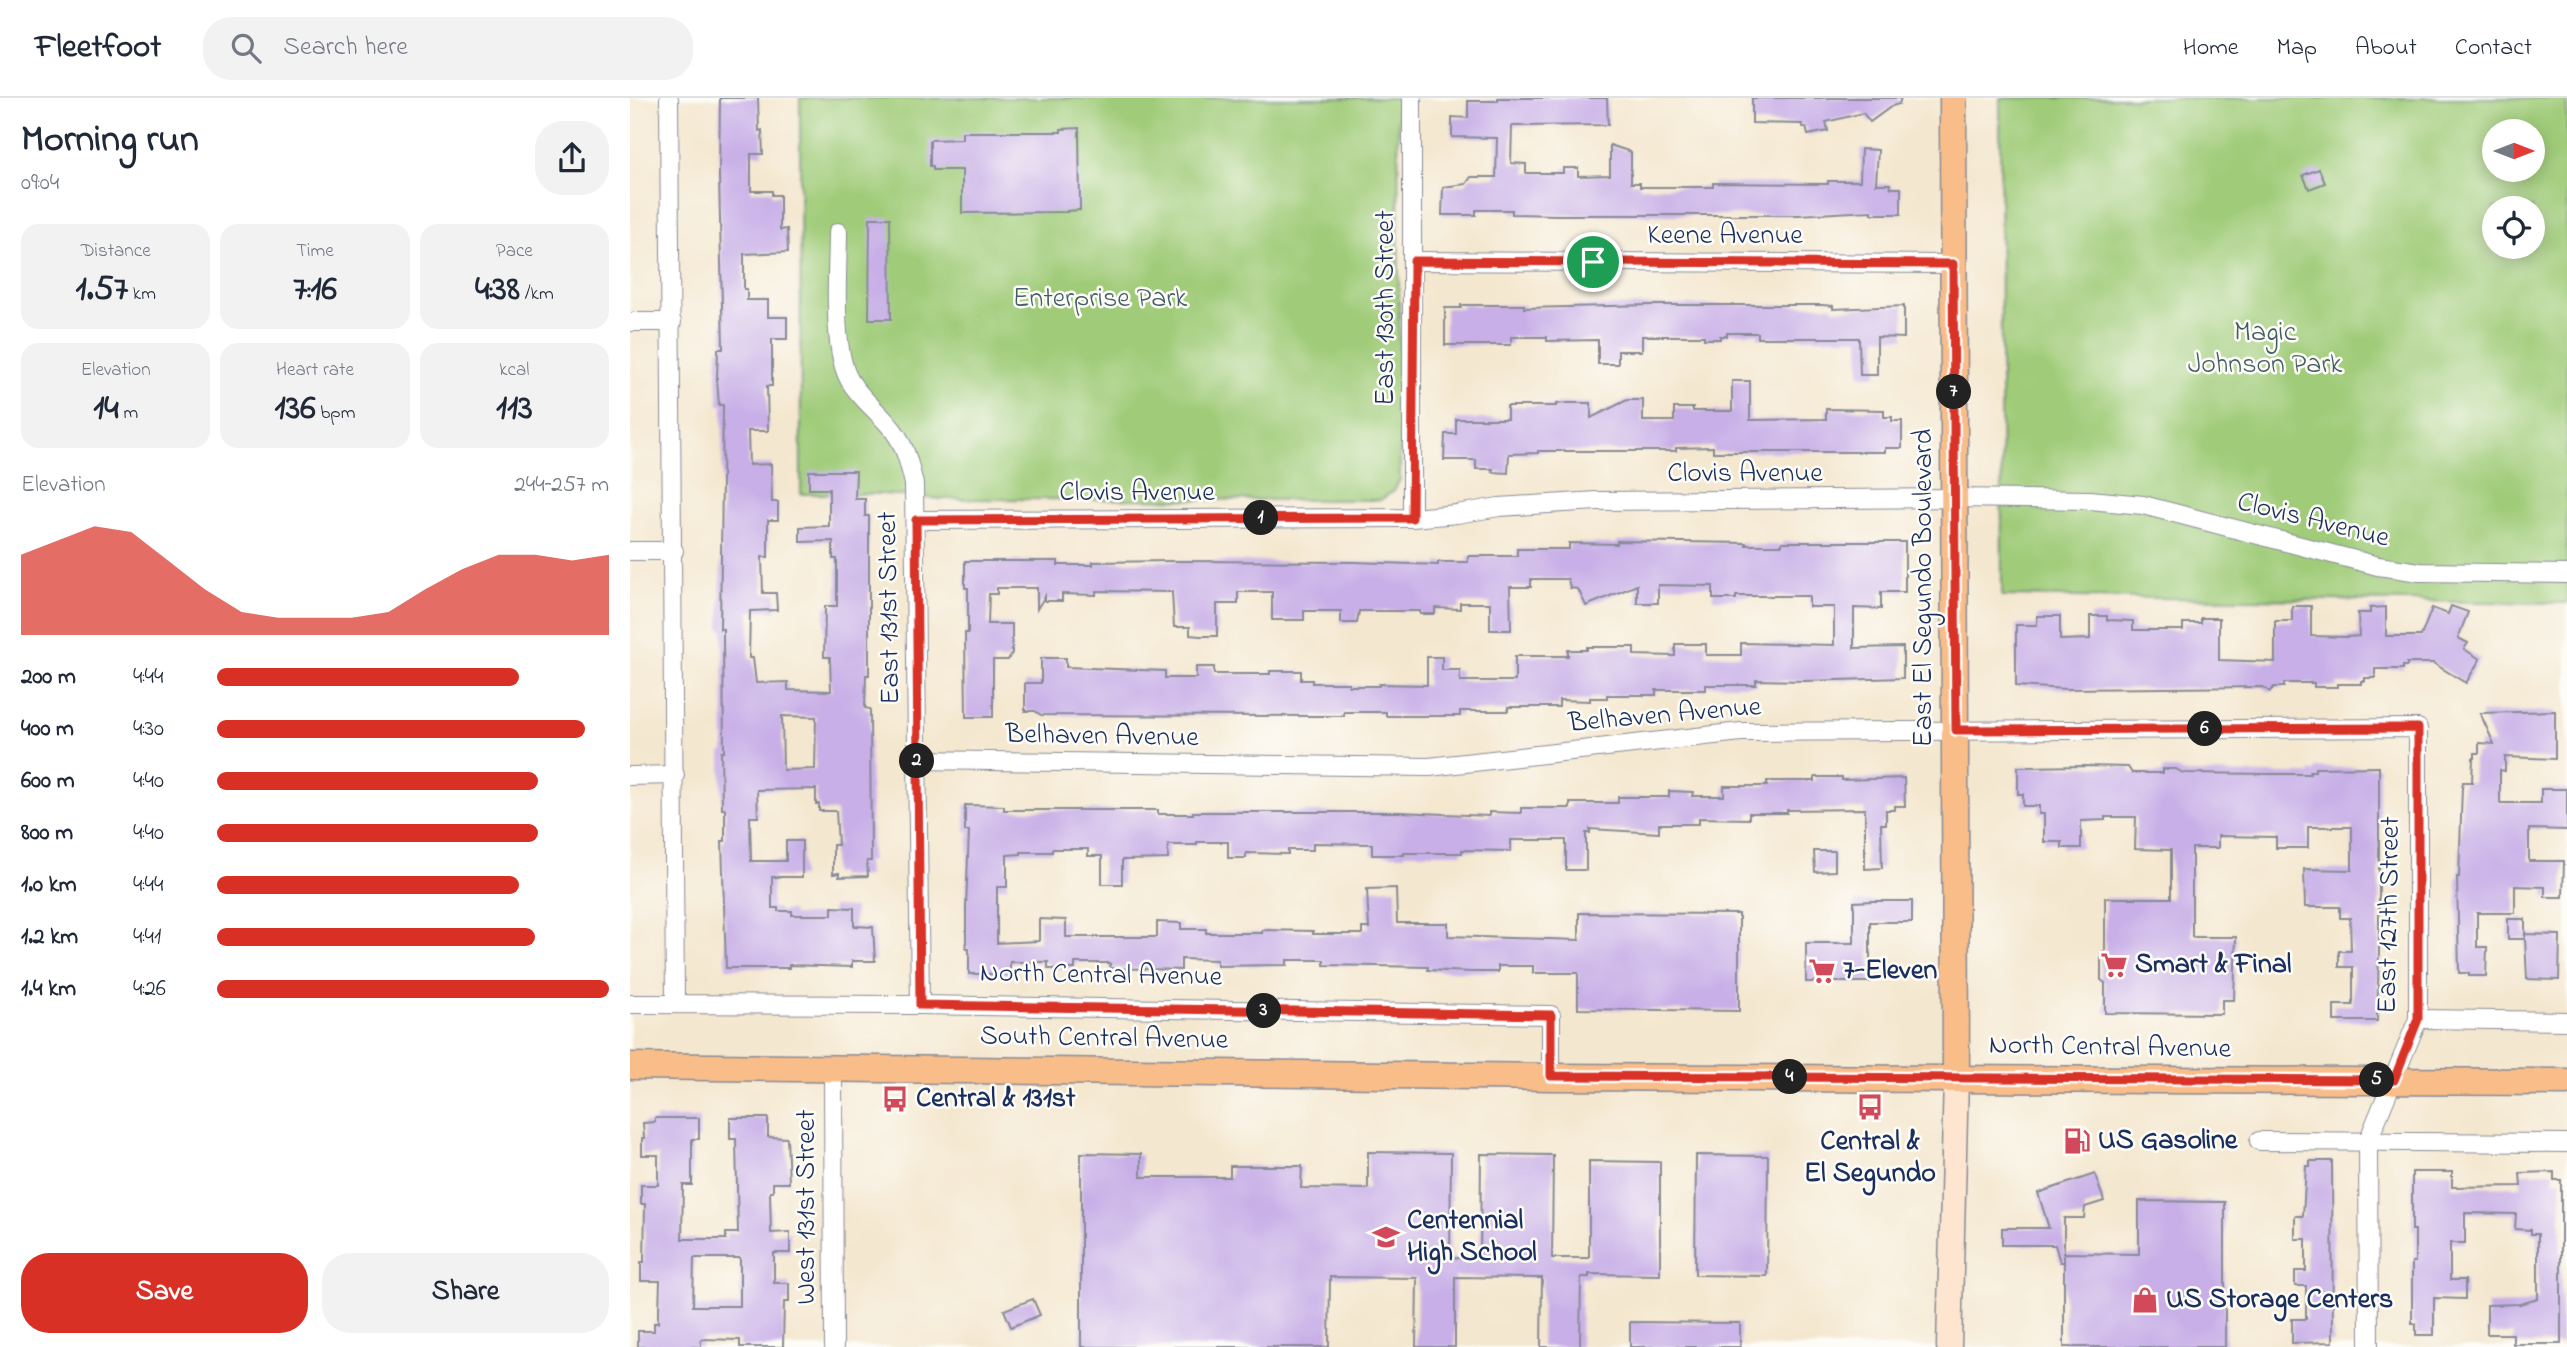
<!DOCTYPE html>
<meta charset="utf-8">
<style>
:root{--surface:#fff;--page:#f2f2f3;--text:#1f2937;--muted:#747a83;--line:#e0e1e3;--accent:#d93025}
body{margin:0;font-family:"Indie Flower",sans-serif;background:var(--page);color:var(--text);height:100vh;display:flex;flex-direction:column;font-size:26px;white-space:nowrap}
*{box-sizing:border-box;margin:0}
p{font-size:23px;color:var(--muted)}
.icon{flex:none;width:38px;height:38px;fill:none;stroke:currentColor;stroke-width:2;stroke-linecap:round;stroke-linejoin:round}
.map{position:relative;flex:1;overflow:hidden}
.sheet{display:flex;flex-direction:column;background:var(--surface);width:630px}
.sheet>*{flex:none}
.needle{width:46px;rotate:90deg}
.buttons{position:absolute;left:1852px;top:21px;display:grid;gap:14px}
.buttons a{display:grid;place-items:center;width:63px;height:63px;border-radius:50%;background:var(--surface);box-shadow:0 4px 18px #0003;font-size:35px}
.pin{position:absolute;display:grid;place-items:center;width:60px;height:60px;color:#fff;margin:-30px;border:4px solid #fff;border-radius:50%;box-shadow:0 2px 7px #0007}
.km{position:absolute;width:35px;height:35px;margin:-18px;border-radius:50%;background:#222;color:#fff;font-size:19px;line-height:35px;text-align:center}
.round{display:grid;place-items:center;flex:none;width:74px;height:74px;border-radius:28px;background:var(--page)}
.overview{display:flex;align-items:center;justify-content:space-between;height:119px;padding:0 21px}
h1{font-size:38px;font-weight:700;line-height:52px}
.metrics{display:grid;grid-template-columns:repeat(3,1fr);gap:10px;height:119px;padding:7px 21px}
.metrics div{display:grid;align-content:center;border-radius:18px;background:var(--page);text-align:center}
.metrics b{font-size:35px;font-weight:700}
.metrics small{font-size:19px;font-weight:400}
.metrics p{font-size:19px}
.chart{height:196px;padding:14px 21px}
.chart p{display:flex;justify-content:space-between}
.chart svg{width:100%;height:126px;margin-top:7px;fill:var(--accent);opacity:.7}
.cta{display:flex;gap:14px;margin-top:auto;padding:14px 21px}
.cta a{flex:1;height:80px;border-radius:28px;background:var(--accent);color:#fff;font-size:28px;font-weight:700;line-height:80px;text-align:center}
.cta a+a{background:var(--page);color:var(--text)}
ul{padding:0 21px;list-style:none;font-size:23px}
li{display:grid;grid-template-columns:112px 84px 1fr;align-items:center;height:52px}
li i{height:18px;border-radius:9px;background:var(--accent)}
header{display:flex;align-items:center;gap:42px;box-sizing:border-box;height:98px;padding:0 35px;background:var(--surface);border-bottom:2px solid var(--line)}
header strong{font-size:33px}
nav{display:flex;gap:38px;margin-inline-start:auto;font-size:24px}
.search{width:490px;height:63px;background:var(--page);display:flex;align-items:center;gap:18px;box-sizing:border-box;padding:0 24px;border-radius:28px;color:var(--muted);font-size:26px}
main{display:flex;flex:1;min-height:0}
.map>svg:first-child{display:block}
.green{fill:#a0cc79;stroke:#5e7e6c;stroke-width:2;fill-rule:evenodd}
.building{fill:#c8afe7;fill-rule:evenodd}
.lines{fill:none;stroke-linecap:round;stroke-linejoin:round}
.minor-casing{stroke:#888b96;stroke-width:20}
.secondary-casing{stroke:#888b96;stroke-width:27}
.primary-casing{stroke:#888b96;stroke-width:29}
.minor{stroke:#fff;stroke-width:18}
.secondary{stroke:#fde5d0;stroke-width:24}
.primary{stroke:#f9bd89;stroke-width:26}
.route-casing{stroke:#fff;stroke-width:14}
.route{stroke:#d93025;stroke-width:9}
.labels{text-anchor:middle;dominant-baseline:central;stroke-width:5;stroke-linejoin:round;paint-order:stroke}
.street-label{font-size:28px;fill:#1b2f5e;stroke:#fdfcf7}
.park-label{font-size:28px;fill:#435e66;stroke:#fdfcf7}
.poi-label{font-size:28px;font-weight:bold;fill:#1b2f5e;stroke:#fdfcf7;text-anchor:start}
</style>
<header>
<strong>Fleetfoot</strong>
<div class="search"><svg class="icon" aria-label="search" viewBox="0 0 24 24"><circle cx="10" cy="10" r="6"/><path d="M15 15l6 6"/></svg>Search here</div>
<nav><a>Home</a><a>Map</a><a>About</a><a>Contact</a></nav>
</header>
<main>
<section class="sheet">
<div class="overview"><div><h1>Morning run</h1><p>09:04</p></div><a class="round"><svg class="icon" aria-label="share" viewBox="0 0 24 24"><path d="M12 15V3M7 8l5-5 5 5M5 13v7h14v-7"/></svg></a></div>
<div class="metrics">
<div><p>Distance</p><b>1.57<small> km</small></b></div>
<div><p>Time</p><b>7:16</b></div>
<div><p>Pace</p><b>4:38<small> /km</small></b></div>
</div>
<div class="metrics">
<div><p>Elevation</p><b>14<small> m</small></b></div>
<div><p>Heart rate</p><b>136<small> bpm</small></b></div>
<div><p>kcal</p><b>113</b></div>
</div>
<div class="chart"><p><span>Elevation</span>244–257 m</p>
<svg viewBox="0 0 160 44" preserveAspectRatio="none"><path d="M0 44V16L10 11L20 6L30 8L40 18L50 28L60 36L70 38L80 38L90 38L100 36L110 28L120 21L130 16L140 16L150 18L160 16V44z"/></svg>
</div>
<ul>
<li><b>200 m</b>4:44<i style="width:77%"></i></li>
<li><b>400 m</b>4:30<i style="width:94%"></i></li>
<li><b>600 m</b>4:40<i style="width:82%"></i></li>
<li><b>800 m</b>4:40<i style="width:82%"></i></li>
<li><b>1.0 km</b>4:44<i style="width:77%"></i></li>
<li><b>1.2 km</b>4:41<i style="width:81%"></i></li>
<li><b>1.4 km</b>4:26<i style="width:100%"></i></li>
</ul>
<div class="cta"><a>Save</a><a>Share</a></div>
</section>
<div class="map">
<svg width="1937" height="1249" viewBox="0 0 1937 1249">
<rect width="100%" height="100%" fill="#fdfcf7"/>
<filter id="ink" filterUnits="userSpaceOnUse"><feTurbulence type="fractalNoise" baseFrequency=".0143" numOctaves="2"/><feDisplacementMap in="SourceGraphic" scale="14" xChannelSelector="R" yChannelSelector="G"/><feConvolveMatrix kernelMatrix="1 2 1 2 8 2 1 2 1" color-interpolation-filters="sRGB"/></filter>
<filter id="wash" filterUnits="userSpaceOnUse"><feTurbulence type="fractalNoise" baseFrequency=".00686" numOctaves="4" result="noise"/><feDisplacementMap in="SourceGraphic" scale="28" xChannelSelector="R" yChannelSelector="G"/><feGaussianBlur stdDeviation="1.57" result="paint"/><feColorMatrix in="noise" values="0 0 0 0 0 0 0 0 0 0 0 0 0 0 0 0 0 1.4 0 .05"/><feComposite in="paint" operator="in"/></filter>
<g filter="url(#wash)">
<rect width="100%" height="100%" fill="#f4e7cf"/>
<g class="green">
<polygon points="170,0 768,0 770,381 764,393 750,402 314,401 251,396 171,396"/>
<path d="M1370 0H1937V505L1372 498ZM1864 33H1902V72H1864ZM1864 110H1902V149H1864Z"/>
</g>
<g id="blocks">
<g class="building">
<path d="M90 0H128L129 33 132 32 133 56H121V93H142V97H150V132L157 131 158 154 114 156V191H117V202H138V219H157V241H142V288H137L138 333H118L119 367 141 366 142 404H148V422H138V459H132L133 495H146L147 512 120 513 119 560H123L126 585 158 584V592L201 593 200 559H194L195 508H207V461H203V443L170 444V429L199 428V391H179V373H226L225 401H235V418H239V577H236L235 610 240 611 241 763H237L238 778 209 779V775L203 776V747H208L206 713H189V706H186V691L127 692 128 719H120L121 763H156V743H172V779H142V810H148V813H162V817H202V809L224 810V828L243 829 245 863H222V869L159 867V870H96L92 743H95V711H92L91 654H94L93 538V531H90L93 307H89L87 281 88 251H93L89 78ZM152 618 186 619 185 671 153 672Z"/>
<polygon points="868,0 977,0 978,27 882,28 881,65 896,66 896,75 933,75 933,70 948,70 948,78 980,77 980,47 1001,54 1001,85 1010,85 1010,89 1083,89 1083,85 1198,86 1198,83 1230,83 1231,51 1248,52 1246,86 1260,86 1261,90 1271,90 1271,116 1241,116 1241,113 1168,117 927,117 882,116 882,112 846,112 846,117 812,117 813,89 836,86 841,79 866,79 867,40 822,39 822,19 838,20 838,3 868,3"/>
<polygon points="1122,0 1271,0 1269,6 1262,8 1240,24 1233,15 1196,24 1198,33 1178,37 1176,29 1173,29 1172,26 1122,25"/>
<polygon points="449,30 450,112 437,113 437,114 332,115 332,72 303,72 303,68 300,68 300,42 332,41 332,34 431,34 431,31"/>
<polygon points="1689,71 1695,85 1679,91 1673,77"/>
<polygon points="240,120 260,120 261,221 239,221"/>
<polygon points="831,207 894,207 894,210 1022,207 1192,207 1203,208 1203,211 1274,208 1274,240 1247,239 1247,277 1230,277 1229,240 1128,240 1128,235 1097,235 1097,238 1090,238 1090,241 1074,241 1074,238 1012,238 1012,253 988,253 988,266 968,266 968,242 917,243 917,239 881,239 881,247 815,247 815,210 831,210"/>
<polygon points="1102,283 1120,283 1120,322 1196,321 1196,311 1254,312 1254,319 1262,319 1262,323 1272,323 1272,350 1255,350 1255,354 1083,354 1083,349 1046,350 1046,353 908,353 908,355 879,356 878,375 862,374 863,371 846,371 846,362 814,362 815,336 826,336 826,321 877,321 877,308 926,308 926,306 939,305 961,305 961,320 997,302 1013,302 1013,323 1044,323 1044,310 1063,310 1063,313 1102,313"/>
<polygon points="987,443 1116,445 1116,447 1152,447 1152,444 1275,444 1275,494 1251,494 1251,511 1224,510 1224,550 1273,549 1273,580 1174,583 1126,582 1126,587 1076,587 1076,592 1026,592 1026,597 977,597 977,600 960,600 960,603 929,602 929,609 878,609 878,613 830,613 830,618 756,618 756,614 714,614 714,618 683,618 411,617 405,613 395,613 395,585 411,585 411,560 436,560 436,569 535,573 535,580 566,580 566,569 584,569 584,576 640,576 640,573 671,573 671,582 682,582 682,585 719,585 719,588 749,588 749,586 797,587 797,559 812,559 812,572 830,572 830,583 885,583 885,558 938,558 938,552 957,552 957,549 1004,549 1004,557 1045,558 1045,546 1076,546 1076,557 1111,557 1111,545 1204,547 1204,509 1179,509 1179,498 1106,498 1106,501 1083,501 1083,488 1028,487 1028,505 1007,505 1007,487 956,508 948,491 940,490 938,481 901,481 901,489 880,489 881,532 860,532 860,505 830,505 830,511 805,510 805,516 790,516 790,513 729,513 727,525 711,525 711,513 674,513 674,522 642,522 642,494 608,494 608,506 587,506 587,538 570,538 560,537 560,529 544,529 542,494 466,493 466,497 432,496 432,503 415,503 415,498 407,511 407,490 367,490 367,496 359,496 358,526 382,526 382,555 378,562 363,562 363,619 336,619 335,535 338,535 338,490 335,490 335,463 428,463 428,467 463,467 463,464 543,463 724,464 808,467 808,464 838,464 838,458 887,458 887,451 939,451 939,445 987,446"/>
<polygon points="1662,508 1681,508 1681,538 1716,539 1729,538 1728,515 1740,515 1740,510 1756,509 1756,538 1791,538 1802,510 1818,516 1821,508 1838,514 1828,540 1838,545 1834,551 1850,561 1836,585 1803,565 1777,565 1777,568 1773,568 1773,571 1745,571 1745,580 1735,580 1735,583 1731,583 1731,586 1707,586 1707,589 1684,589 1684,585 1654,585 1654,589 1644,589 1640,594 1633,589 1437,591 1386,588 1386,527 1407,527 1407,518 1430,518 1430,542 1460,541 1460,518 1477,518 1477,522 1503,523 1503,532 1553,532 1553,525 1571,525 1571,520 1589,520 1589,562 1645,564 1645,523 1662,523"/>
<polygon points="1925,613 1925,661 1875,659 1875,673 1870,672 1870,705 1911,705 1911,691 1937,691 1937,732 1899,731 1899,763 1934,763 1933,799 1915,799 1915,789 1885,788 1885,815 1847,815 1847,849 1857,849 1856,878 1839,878 1839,875 1829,875 1827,779 1829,779 1832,689 1833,684 1842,684 1843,660 1845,660 1845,655 1849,655 1849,645 1864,646 1850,615"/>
<polygon points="1454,668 1498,669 1502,675 1533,675 1533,671 1546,671 1553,675 1641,676 1680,676 1680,673 1685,673 1685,670 1749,669 1749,855 1747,923 1704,923 1704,907 1723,907 1723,869 1709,869 1709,853 1721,853 1720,820 1710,820 1710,809 1675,809 1674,771 1722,772 1722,729 1678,729 1678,750 1646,750 1646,739 1588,738 1588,750 1562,750 1562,839 1606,839 1604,902 1592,902 1592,916 1475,915 1475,885 1471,882 1471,855 1475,852 1475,800 1541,800 1541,752 1505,751 1506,719 1475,719 1475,722 1451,723 1451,750 1432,750 1432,744 1414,744 1414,716 1409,716 1409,708 1393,708 1393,696 1388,696 1388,669"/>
<polygon points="1185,679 1212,679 1212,682 1274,680 1275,708 1265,708 1265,712 1256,712 1256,726 1251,726 1252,770 1235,771 1235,711 1157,712 1157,715 1119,715 1119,721 1069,720 1069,726 1029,726 1029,735 960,731 960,735 956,735 956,772 936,772 936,742 881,742 881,753 832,752 832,755 774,755 774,757 742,757 742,746 683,745 683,752 658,752 658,756 616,755 616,760 598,760 598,744 567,744 567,747 538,747 538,761 492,762 492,786 472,786 472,758 458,758 458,751 422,751 422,754 391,754 391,756 377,757 377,789 367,789 367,845 409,843 409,821 436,822 436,839 527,839 527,824 551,825 551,831 576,831 576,835 632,835 632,832 683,833 683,836 732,836 732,830 739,830 737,791 766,790 767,825 818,825 818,838 949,842 949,815 1109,816 1109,913 948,911 948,875 903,875 903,868 868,868 868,874 841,874 798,872 798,869 694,867 694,862 657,862 657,867 587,868 587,862 551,861 551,872 480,870 480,865 445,865 445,871 418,871 418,864 380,864 380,876 339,876 339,851 336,851 336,809 339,733 335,733 335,707 374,708 374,712 528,712 528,716 563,716 563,714 769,714 859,718 859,714 891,715 891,710 940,710 940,705 988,705 988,699 1039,699 1039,693 1063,694 1062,698 1094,698 1094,688 1137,688 1137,683 1185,683"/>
<polygon points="1184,753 1205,753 1205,773 1185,774"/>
<polygon points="1243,803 1282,803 1282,824 1240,824 1240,884 1176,884 1176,845 1224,845 1224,804"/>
<polygon points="1878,821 1895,821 1895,840 1895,836 1930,837 1929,882 1897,881 1895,841 1878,841"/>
<path d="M25 1020H69V1041H62V1087H53L52 1141H96V1135H108L106 1041H100V1020H138V1039L157 1040 159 1085H143V1094H140L141 1135 160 1134V1155H144V1185H159V1204H154L153 1249H110V1242L71 1241V1249H8V1233H24V1225H28V1213L29 1212 30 1183H11V1164H14L15 1106H11V1087H28V1057H12V1040H14L13 1025 25 1024ZM64 1160H110V1208H63Z"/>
<polygon points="738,1054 821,1055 820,1160 850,1161 851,1056 923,1057 922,1160 959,1160 959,1063 1030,1064 1030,1177 959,1176 959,1179 951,1179 950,1249 911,1249 912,1180 825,1179 825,1249 786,1249 787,1180 700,1179 699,1249 451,1249 451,1055 511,1056 511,1079 600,1079 600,1068 672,1068 671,1090 738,1091"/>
<polygon points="1066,1057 1138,1058 1137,1178 1065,1177"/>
<polygon points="1680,1063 1702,1063 1703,1244 1662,1245 1662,1221 1676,1221 1676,1188 1665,1188 1665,1173 1676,1173 1676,1141 1665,1141 1665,1118 1673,1118 1676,1068 1680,1068"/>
<polygon points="1782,1074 1822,1074 1822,1089 1891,1088 1890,1075 1924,1074 1924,1082 1931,1082 1931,1246 1883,1246 1883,1236 1857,1236 1857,1207 1890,1206 1908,1201 1908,1136 1901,1136 1901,1132 1885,1131 1886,1116 1835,1115 1835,1145 1820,1145 1820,1182 1835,1182 1835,1201 1804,1200 1804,1237 1786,1237 1786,1226 1782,1226 1782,1164 1785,1164 1785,1132 1782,1132"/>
<polygon points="1465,1076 1474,1103 1455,1109 1454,1120 1434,1120 1434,1164 1430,1164 1425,1147 1372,1147 1372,1130 1419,1130 1408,1095"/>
<polygon points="1509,1103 1595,1104 1595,1249 1434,1249 1434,1155 1509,1156"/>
<polygon points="403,1201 410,1217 381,1229 374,1212"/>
<polygon points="1000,1224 1110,1225 1110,1249 1000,1249"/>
</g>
</g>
</g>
<g filter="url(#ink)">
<use href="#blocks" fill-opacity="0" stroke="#888b96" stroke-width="2"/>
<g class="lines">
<g class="minor-casing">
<g id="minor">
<polyline points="39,0 45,906"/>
<path d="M208 134C208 172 201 252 220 283 232 303 253 317 266 336 276 351 280 369 284 386L290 907"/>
<polyline points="784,163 1323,166"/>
<polyline points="0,224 42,224"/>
<polyline points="782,420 782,0"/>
<polyline points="286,422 782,420 827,416 869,409 967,403 1325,400 1460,402 1513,407 1748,468 1790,474 1937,476"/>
<polyline points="0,453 44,453"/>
<polyline points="287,662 799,669 1111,634 1788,630 1788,921 1738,1043 1739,1249"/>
<polyline points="0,678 45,677"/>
<polyline points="0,906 290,907 921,917 921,979"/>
<polyline points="1788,921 1937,923"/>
<polyline points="203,970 204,1249"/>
<polyline points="1629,1043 1937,1045"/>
</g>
</g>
<g class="secondary-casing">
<polyline id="secondary" points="1319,1249 1326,980"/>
</g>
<g class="primary-casing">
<g id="primary">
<polyline points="1323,0 1326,980"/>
<polyline points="0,968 921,979 1937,984"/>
</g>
</g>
<use href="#minor" class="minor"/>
<use href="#secondary" class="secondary"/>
<use href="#primary" class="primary"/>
</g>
</g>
<g class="lines" filter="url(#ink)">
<g class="route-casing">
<polygon id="route" points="784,163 1323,166 1326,632 1788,630 1788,921 1764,982 921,978 921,917 290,907 286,422 782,420"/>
</g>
<use href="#route" class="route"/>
</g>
<defs>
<g id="supermarket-bare" transform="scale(2.1)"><path d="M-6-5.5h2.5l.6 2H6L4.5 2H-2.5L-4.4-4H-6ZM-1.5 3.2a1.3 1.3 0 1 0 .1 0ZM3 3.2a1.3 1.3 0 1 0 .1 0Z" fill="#d1495b" stroke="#fdfcf7" stroke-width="2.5" paint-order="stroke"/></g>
<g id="bus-bare" transform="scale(2.1)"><path d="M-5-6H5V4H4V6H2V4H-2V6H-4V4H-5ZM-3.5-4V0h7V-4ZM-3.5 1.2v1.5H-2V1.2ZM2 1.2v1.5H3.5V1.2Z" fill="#d1495b" stroke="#fdfcf7" stroke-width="2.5" paint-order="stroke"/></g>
<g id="fuel-bare" transform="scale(2.1)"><path d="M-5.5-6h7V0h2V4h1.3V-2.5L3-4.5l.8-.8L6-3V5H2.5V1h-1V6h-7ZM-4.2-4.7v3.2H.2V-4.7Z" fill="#d1495b" stroke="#fdfcf7" stroke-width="2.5" paint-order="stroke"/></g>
<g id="school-bare" transform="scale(2.1)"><path d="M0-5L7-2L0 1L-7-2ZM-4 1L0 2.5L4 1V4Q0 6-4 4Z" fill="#d1495b" stroke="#fdfcf7" stroke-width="2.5" paint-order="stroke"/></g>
<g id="shop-bare" transform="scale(2.1)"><path d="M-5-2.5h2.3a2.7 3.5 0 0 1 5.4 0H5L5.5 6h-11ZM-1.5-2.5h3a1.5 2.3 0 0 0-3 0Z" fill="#d1495b" stroke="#fdfcf7" stroke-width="2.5" paint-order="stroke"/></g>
</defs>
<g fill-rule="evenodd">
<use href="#supermarket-bare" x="1484" y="867"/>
<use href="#supermarket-bare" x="1192" y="873"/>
<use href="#bus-bare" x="265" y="1001"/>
<use href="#bus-bare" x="1240" y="1009"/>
<use href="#fuel-bare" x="1447" y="1043"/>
<use href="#school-bare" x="756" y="1139"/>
<use href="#shop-bare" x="1515" y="1202"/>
</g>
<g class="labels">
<g class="street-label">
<text x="1095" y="138">Keene Avenue</text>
<text transform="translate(756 210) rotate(-90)">East 130th Street</text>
<text x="1115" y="376">Clovis Avenue</text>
<text x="507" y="395">Clovis Avenue</text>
<text transform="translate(1683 423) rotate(14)">Clovis Avenue</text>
<text transform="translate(1294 490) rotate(-90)">East El Segundo Boulevard</text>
<text transform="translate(260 510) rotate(-91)">East 131st Street</text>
<text transform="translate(1035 618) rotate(-5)">Belhaven Avenue</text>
<text transform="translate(472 639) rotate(1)">Belhaven Avenue</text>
<text transform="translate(1760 817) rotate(-89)">East 127th Street</text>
<text transform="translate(471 878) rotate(1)">North Central Avenue</text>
<text transform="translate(474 941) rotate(1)">South Central Avenue</text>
<text transform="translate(1480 950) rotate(1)">North Central Avenue</text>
<text transform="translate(177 1109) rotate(-90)">West 131st Street</text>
</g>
<g class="park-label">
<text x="470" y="201">Enterprise Park</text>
<text x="1635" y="235">Magic<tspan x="1635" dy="32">Johnson Park</tspan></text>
</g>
<g class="poi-label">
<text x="1505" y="867">Smart &amp; Final</text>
<text x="1213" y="873">7-Eleven</text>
<text x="286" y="1001">Central &amp; 131st</text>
<text x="1468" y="1043">US Gasoline</text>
<text x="1240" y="1044" text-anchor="middle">Central &amp;<tspan x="1240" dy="32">El Segundo</tspan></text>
<text x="777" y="1123">Centennial<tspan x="777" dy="32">High School</tspan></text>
<text x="1536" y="1202">US Storage Centers</text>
</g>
</g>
</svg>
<div class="buttons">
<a><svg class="needle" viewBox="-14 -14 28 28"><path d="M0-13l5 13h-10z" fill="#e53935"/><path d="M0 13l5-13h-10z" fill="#747a83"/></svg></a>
<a><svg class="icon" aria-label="locate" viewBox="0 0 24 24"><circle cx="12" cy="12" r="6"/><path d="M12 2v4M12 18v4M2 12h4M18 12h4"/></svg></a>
</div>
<div class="pin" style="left:963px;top:164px;background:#1e9e55"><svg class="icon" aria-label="arrive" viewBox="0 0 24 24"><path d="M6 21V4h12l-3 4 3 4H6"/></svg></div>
<b class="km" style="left:631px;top:420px">1</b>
<b class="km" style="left:287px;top:663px">2</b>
<b class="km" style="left:634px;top:913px">3</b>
<b class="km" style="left:1160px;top:979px">4</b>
<b class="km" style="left:1747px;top:982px">5</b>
<b class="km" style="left:1575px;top:631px">6</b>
<b class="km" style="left:1324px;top:294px">7</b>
</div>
</main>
